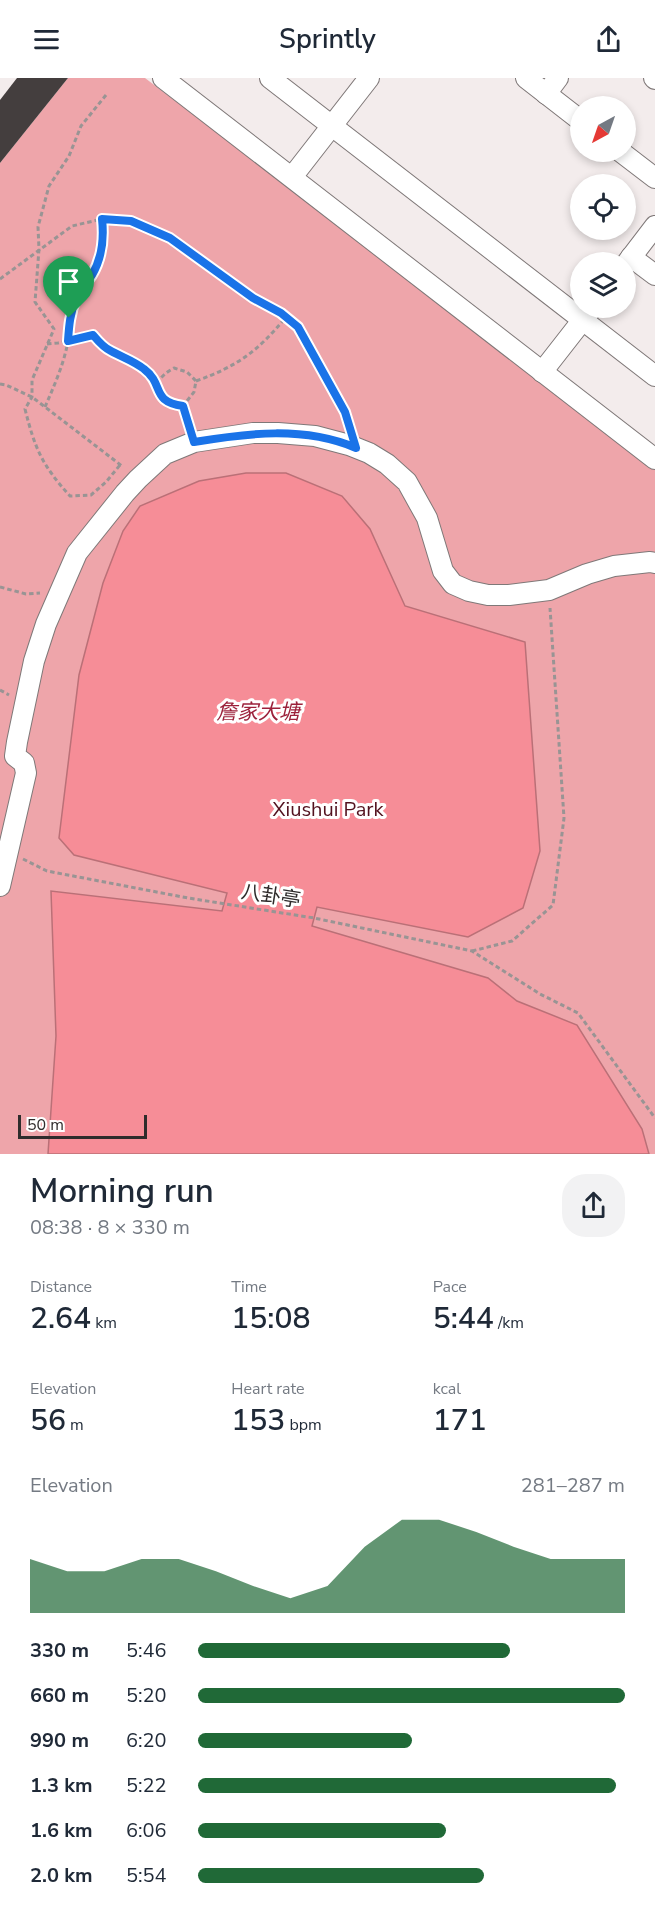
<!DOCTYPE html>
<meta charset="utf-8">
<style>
:root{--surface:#fff;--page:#f2f2f3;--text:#1f2937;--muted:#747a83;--accent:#206937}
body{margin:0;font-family:"Nunito Sans","Noto Sans SC",sans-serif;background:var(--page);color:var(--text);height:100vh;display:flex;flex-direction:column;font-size:22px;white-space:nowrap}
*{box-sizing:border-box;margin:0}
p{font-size:20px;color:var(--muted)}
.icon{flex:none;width:33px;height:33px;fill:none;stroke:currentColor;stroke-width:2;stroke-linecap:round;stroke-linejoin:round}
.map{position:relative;height:1076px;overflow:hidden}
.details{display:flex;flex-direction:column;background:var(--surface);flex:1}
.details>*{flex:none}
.needle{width:39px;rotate:220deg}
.controls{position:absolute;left:570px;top:18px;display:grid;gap:12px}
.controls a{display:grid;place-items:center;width:66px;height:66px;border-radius:50%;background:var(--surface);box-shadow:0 3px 9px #0003;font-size:30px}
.scale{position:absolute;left:18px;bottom:15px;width:129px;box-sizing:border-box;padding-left:6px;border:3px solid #2f2c2c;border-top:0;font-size:16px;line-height:21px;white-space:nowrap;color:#2f2c2c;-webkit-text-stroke:4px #fff;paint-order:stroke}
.pin{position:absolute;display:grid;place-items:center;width:51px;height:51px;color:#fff;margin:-62px -26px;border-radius:50% 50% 50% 0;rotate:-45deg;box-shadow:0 0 6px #0007}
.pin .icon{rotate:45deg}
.round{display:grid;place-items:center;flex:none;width:63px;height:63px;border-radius:24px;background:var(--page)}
.headline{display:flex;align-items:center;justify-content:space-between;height:102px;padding:0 30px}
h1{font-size:33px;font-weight:600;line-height:45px}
.figures{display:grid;grid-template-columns:repeat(3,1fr);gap:9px;height:102px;padding:6px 30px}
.figures div{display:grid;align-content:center}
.figures b{font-size:30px;font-weight:600}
.figures small{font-size:16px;font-weight:400}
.figures p{font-size:16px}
.chart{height:168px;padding:12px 30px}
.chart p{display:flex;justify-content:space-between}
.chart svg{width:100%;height:108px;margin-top:6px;fill:var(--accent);opacity:.7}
ul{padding:0 30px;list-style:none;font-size:20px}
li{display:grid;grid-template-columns:96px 72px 1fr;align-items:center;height:45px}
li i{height:15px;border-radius:8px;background:var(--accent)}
header{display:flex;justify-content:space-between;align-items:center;height:78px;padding:0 30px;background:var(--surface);font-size:27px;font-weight:600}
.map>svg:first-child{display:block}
.green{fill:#eea5aa}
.water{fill:#f68d97;stroke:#ba7077;stroke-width:1.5}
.building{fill:#443e3e}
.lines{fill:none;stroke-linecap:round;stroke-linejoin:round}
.minor-casing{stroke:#7f7878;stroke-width:22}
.path{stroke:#999494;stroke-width:3;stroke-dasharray:4.5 3;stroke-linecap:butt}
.minor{stroke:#fff;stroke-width:20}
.route-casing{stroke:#fff;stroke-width:12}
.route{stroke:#1a73e8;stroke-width:8}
.labels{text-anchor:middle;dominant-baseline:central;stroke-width:6;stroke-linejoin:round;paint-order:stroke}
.park-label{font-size:20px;fill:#52111e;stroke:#fff}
.street-label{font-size:20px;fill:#2f2c2c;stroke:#fff}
.water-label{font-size:21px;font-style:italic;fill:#9c213b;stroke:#fff}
</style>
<header><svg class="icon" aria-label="menu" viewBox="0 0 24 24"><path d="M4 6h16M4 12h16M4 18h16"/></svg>Sprintly<svg class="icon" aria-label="share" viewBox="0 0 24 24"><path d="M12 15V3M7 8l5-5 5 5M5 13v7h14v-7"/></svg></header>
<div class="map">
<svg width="655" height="1076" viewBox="0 0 655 1076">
<rect width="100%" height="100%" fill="#f3ecec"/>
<polygon class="green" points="68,0 145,0 655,387 655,1076 0,1076 0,85"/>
<polygon class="water" points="246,395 286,395 342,418 370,451 405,528 525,564 540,773 523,830 468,859 317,829 312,848 488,900 517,923 577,947 642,1051 649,1076 48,1076 56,958 51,813 222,833 227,815 74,777 59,760 79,597 103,505 123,453 140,428 199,403"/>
<polygon class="building" points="17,0 68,0 0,85 0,22"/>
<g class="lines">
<g class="minor-casing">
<g id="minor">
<polyline points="163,0 655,381"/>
<polyline points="270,0 655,298"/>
<polyline points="526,0 580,42"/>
<polyline points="654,0 655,1"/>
<polyline points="546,16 558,0"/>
<polyline points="621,74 655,100"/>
<polyline points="292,99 369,0"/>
<polyline points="631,179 655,197"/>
<polyline points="626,186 655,148"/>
<polyline points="542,294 592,230"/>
<polyline points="0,808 26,695 24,685 15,678 17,664 34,583 46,546 77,475 125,415 138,401 165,376 194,364 253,355 278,355 315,358 349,367 369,375 387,386 407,404 427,440 443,493 453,506 469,513 488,517 509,517 549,512 587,496 614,488 650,484 655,485"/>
</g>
</g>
<g class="path">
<path d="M106 17 81 48 69 78 49 108 38 149 39 171 35 224 54 251 32 302V319L25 331C35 371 42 387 70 418L91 417 106 404 120 387"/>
<polyline points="0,201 72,148 102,141 131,143 170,160 253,220 281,235 298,249 345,334 349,348"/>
<polyline points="47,266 58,265 93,257 108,273 121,277 146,292 157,306"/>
<path d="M196 303C238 288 258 273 286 239"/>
<polyline points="0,306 6,307 32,319 122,388"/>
<path d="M183 328C155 324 147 304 174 290L187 294 196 303 194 314 183 328 189 348"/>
<path d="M45 329C54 308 64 286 68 263 69 256 68 248 70 240 74 219 84 212 93 195 102 178 104 159 102 141"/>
<polyline points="0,509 26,516 40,515"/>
<polyline points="0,612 9,617"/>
<polyline points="23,781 47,793 188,820 314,840 472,873 540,916 578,935 655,1040"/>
<polyline points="472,873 512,863 553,827 564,740 550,530"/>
</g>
<use href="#minor" class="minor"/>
</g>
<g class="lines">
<g class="route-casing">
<path id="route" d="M102 141 131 143 170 160 253 220 281 235 298 249 345 334 356 370C304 348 248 355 194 364L183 328C150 323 165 307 144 291 134 283 122 279 111 273 104 270 98 263 93 257L68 263C69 248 70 235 76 221 79 212 87 205 92 197 102 180 104 159 102 141Z"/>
</g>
<use href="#route" class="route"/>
</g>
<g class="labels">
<g class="park-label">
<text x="328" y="731">Xiushui Park</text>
</g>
<g class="street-label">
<text transform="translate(271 818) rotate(9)">八卦亭</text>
</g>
<g class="water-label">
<text x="258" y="634">詹家大塘</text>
</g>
</g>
</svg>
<div class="controls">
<a><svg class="needle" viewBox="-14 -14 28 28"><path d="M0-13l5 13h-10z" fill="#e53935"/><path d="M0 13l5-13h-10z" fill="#747a83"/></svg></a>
<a><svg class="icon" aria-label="locate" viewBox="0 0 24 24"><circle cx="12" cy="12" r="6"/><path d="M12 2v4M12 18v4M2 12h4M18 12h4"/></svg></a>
<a><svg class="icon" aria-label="layers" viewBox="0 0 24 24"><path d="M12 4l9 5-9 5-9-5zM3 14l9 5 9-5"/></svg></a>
</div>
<div class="scale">50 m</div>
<div class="pin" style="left:69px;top:240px;background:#1e9e55"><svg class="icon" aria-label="arrive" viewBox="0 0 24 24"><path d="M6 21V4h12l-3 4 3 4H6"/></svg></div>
</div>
<section class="details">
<div class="headline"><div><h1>Morning run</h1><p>08:38 · 8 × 330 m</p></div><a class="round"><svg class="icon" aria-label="share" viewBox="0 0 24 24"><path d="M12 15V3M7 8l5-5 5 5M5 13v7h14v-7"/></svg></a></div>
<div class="figures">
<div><p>Distance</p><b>2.64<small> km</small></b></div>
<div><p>Time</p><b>15:08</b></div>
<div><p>Pace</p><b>5:44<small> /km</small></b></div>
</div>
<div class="figures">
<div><p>Elevation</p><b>56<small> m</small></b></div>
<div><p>Heart rate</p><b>153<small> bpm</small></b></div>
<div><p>kcal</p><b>171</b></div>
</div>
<div class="chart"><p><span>Elevation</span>281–287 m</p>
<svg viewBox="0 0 160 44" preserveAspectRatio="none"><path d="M0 44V22L10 27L20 27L30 22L40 22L50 27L60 33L70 38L80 33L90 17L100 6L110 6L120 11L130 17L140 22L150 22L160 22V44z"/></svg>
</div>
<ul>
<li><b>330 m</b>5:46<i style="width:73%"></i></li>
<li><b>660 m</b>5:20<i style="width:100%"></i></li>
<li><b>990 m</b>6:20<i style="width:50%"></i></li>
<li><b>1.3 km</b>5:22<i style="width:98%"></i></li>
<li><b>1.6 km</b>6:06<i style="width:58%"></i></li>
<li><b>2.0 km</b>5:54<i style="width:67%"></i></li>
</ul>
</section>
